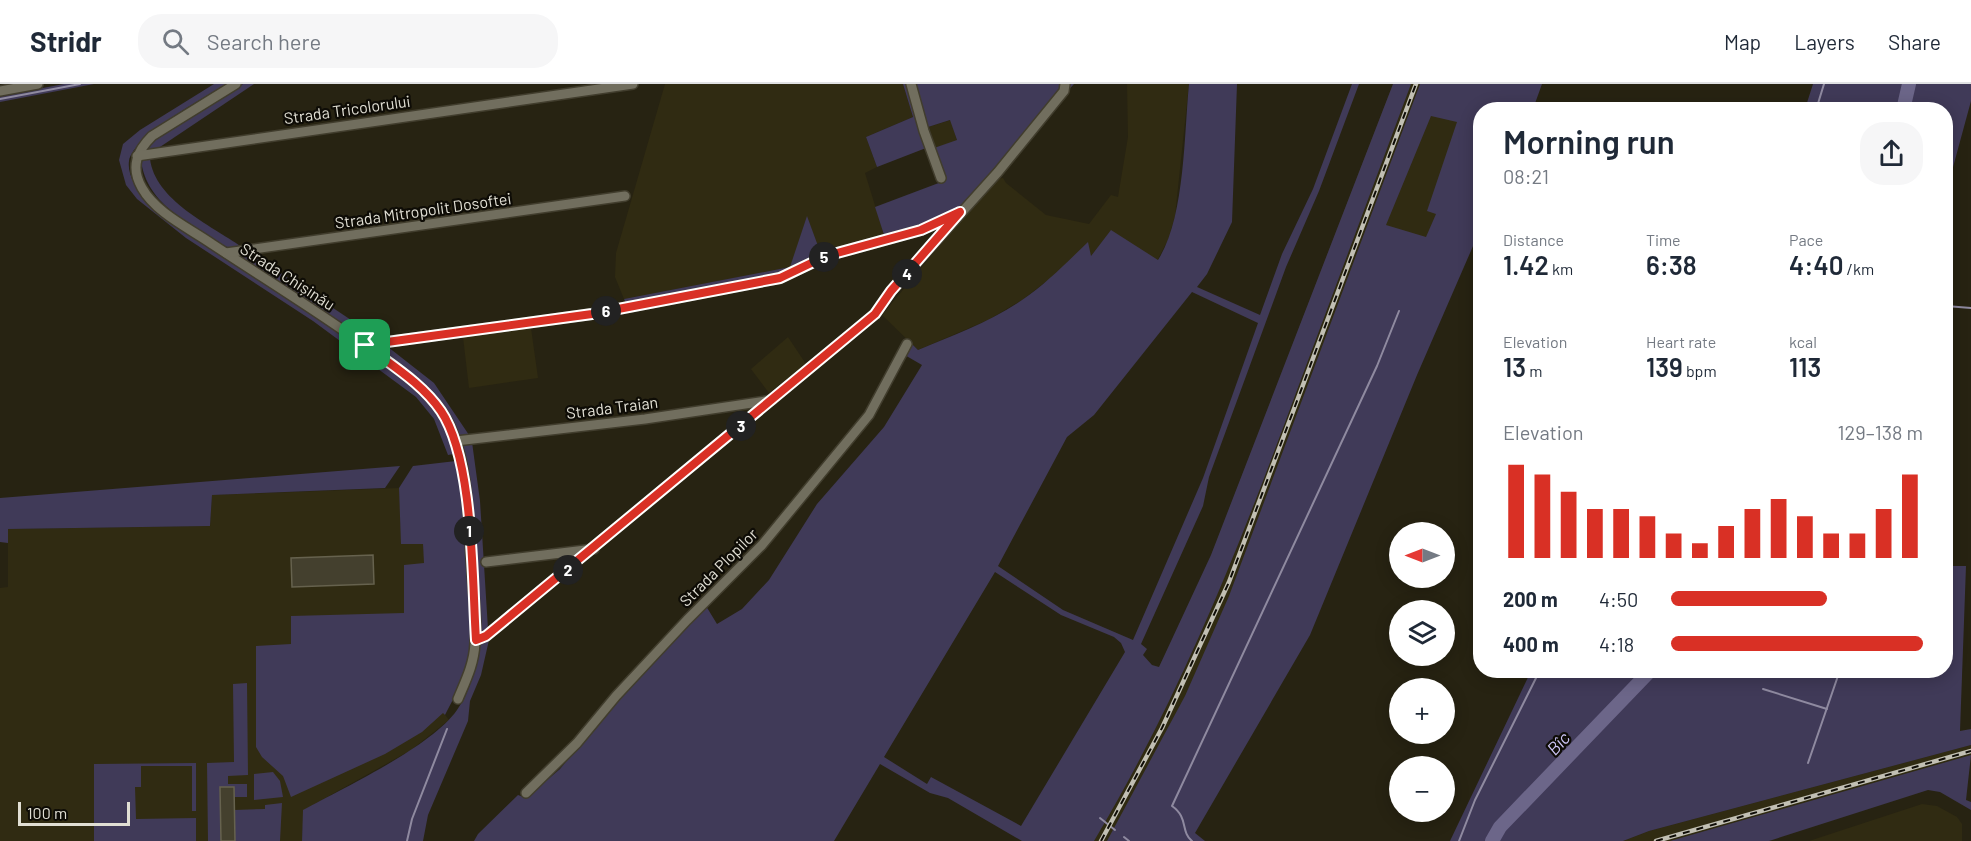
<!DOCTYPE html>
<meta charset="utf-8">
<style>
:root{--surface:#fff;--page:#f6f6f7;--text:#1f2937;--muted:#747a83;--line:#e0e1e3;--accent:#d93025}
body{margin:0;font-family:Barlow,sans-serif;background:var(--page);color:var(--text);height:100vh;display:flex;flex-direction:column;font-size:22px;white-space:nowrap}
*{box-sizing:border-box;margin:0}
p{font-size:20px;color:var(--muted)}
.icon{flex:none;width:33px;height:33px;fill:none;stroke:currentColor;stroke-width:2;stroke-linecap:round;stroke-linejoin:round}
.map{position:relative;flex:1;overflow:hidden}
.drawer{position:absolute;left:1473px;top:18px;width:480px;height:576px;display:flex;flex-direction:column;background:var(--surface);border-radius:24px;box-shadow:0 3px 15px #0003}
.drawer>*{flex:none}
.needle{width:39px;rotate:270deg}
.fabs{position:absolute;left:1389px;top:438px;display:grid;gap:12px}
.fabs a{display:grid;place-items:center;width:66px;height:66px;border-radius:50%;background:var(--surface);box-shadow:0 3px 15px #0003;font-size:30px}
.scale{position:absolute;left:18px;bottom:15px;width:112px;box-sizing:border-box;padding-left:6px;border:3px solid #e1dfd4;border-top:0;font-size:16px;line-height:21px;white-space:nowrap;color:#e1dfd4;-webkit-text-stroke:4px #0e0c06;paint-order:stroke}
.pin{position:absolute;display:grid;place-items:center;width:51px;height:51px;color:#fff;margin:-26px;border-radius:12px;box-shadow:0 3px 9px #0006}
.km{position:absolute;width:30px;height:30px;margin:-15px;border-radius:50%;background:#222;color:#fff;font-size:16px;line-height:30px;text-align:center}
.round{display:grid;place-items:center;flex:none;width:63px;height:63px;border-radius:24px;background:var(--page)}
.summary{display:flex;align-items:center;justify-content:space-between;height:102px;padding:0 30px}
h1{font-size:33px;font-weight:600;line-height:45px}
.metrics{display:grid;grid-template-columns:repeat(3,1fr);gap:9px;height:102px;padding:6px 30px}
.metrics div{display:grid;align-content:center}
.metrics b{font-size:26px;font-weight:600}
.metrics small{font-size:16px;font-weight:400}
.metrics p{font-size:16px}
.chart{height:168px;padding:12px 30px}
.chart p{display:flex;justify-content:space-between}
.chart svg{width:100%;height:108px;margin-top:6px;stroke:var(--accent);stroke-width:6}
ul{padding:0 30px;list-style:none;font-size:20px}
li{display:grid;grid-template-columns:96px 72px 1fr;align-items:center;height:45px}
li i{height:15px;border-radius:8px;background:var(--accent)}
header{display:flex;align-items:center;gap:36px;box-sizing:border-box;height:84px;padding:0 30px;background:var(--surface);border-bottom:2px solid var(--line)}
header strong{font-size:28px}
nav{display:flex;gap:33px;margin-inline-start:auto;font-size:21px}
.search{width:420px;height:54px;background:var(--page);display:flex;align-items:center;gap:15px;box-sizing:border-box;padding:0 21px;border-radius:24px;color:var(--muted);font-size:22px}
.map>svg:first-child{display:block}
.built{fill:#302b12}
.green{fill:#403a58;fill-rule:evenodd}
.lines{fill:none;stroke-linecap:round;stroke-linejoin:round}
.stream{stroke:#8f8aa0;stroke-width:2}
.river{stroke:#6c6689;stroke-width:14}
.building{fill:#44402e;stroke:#66624e;stroke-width:1.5}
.minor-casing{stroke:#413d2d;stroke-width:12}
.minor{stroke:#716e5e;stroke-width:9}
.rail-casing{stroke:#c1bfb3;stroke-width:4.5}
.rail{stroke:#0e0c06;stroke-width:2;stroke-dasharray:7;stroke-linecap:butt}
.route-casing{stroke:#fff;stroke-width:12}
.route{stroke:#d93025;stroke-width:8}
.labels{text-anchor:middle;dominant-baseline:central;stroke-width:4.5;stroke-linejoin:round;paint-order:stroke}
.street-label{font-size:16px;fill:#e1dfd4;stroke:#0e0c06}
.water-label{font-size:18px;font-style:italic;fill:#cdc5f6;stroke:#0e0c06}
</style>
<header>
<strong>Stridr</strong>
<div class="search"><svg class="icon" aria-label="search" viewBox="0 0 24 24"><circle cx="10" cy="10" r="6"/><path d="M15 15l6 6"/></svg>Search here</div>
<nav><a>Map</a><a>Layers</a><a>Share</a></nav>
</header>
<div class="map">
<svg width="1971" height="757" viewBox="0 0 1971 757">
<rect width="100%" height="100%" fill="#272312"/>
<g class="built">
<polygon points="665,0 903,0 913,33 866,53 877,83 865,89 885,154 821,170 807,133 791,183 624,215 615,193 616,169"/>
<polygon points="1127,0 1189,0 1175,132 1168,156 1157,177 1111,147 1090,173 1048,196 1022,216 988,236 918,266 882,231 995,95 1003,94 1006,99 1046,131 1089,140 1111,111 1118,113 1128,53"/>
<polygon points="1393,0 1499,0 1480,26 1480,52 1124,757 1064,757 1110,677 1165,571 1211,472"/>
<polygon points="951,36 957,57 934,64 928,43"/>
<polygon points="531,244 538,294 469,304 463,253"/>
<polygon points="788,253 806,280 769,309 751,285"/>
<polygon points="399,404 402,460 423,460 440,624 449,636 439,644 411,666 304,726 302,757 0,757 0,504 8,503 8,445 210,442 212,411"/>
<polygon points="1971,661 1971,676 1706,757 1623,757 1649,747"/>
<polygon points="1922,720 1937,722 1957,733 1962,740 1962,757 1809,757"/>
</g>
<g class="green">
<polygon points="64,0 94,0 0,18 0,12"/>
<path d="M214 0H226C203 15 134 51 129 77 127 91 137 104 144 115L388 283C418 307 448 330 454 370L448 371 434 335 416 313 313 237 186 154 137 115 126 101 119 76 123 60 140 46Z"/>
<polygon points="243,0 254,0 154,67 146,67 156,55"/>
<polygon points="903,0 908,0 926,64 877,83 866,53 913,33"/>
<polygon points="915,0 1074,0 957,127 918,145 885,154 875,123 944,97 945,90 934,64 957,56 950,36 928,43"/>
<path d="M1189 0H1237L1232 138 1207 190 1197 203 1260 231 1282 170 1313 105 1352 0H1359L1319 107 1286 183 1209 393 1203 422 1141 560 1147 565 1143 571 1152 581 1159 583 1211 471 1393 0H1411C1374 99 1337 199 1300 298 1241 459 1182 609 1094 757H1022L948 714 930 709 880 680 834 757H474L478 750 518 711 526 714 560 685 617 615 706 522 717 540 742 525 769 496 817 420 884 343 922 281 903 270 911 259 918 266C953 251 990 238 1022 216 1046 200 1067 178 1088 158L1091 172 1111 146 1158 176C1185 134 1184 51 1189 0ZM1192 208 1258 239 1203 394 1133 556 1063 526 998 482 1067 353 1094 331ZM995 488 1061 531 1114 553 1121 559 1125 568 1021 742 931 693 927 700 884 673Z"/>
<path d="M1420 0H1542L1533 25 1480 26V146L1417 291 1310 551 1195 749 1205 757H1107L1185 612 1229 512ZM1431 32 1457 38 1427 127 1436 130 1426 153 1386 141Z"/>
<polygon points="1813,0 1971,0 1971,17 1946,109 1946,26 1805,25"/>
<path d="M150 75C155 116 210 141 242 163L230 165C195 142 146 122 141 76Z"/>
<polygon points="807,132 821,170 780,192 627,221 624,215 790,183"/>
<polygon points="252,170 381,256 367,257 240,172"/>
<polygon points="388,263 434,299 469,351 460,352 446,326 429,305 378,264"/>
<polygon points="472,358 480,417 488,545 479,550 471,421 462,359"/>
<path d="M456 377 464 431 473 551C473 580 458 606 445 631L443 629 422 648 385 670 291 713 283 692 262 673 256 663V562L291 560V532L404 529V481L424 479 423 460H401L399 404 413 382Z"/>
<polygon points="400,382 385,404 212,411 210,442 8,445 8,459 0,458 0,414"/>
<polygon points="1946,479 1950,482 1966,482 1960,647 1971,645 1971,661 1649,747 1623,757 1450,757 1531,587 1946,586"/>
<path d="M489 556 481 591 470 617 468 637 428 731 423 757H302L303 726C345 703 431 663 457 626 470 608 476 584 479 562Z"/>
<polygon points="247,599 248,691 228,692 228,700 247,700 247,713 234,713 234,703 221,703 221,757 208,757 207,679 234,678 233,600"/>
<polygon points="1971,671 1966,716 1971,718 1971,726 1940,708 1928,706 1769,757 1670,757"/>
<polygon points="196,679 196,727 192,727 192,682 141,682 141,703 135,703 136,735 196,734 196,757 94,757 94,680"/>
<polygon points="273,688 280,697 283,713 254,716 254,690"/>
<polygon points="282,719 280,757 235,757 234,726 265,725 265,721"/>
</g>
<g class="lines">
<g class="stream">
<polyline points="0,15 80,0"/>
<polyline points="1816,26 1824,0"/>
<polyline points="1946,222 1971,224"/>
<polyline points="1763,605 1827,625"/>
<polyline points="1808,679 1840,586"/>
<polyline points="1100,734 1115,746"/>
<polyline points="1124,753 1129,757"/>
<polyline points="407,757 412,735 447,645"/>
<path d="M1192 757C1180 747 1189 734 1172 722L1377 282 1399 227"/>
<polyline points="1459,757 1475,716 1540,586"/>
</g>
<g class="river">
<polyline points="1903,26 1909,0"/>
<polyline points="1492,757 1500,743 1651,586"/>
</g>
</g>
<g class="building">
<polygon points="373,471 374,500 292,503 291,474"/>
<polygon points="220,703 234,703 235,757 221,757"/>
</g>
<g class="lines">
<g class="minor-casing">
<g id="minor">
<path d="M236 0 152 52C137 67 130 83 142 104 156 129 189 144 212 160 265 195 319 228 370 265 395 283 421 300 439 324 470 364 468 438 472 487 473 510 478 536 475 559 474 580 466 596 458 615"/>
<polyline points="911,0 924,47 941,94"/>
<polyline points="0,7 38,0"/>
<polyline points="137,72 633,0"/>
<polyline points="226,169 625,112"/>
<polyline points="365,261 592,230 780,194 826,172 921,146 957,130"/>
<polyline points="456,357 645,335 772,316"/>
<polyline points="486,478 594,465"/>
<polyline points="476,556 486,552 875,230 891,207 998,88 1064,7 1065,0"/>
<polyline points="526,709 577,659 616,612 687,536 762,461 869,331 907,260"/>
</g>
</g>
<use href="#minor" class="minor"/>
<g class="rail-casing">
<g id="rail">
<polyline points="1101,757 1162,644 1229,498 1416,0"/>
<polyline points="1656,757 1971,667"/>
</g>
</g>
<use href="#rail" class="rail"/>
</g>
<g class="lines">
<g class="route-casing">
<path id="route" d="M960 128 891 207 875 230 486 552 476 556C472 496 474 376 441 327 422 299 391 281 365 261L592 230 780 194 826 172 921 146Z"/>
</g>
<use href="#route" class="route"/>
</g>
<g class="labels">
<g class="street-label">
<text transform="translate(347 25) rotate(-8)">Strada Tricolorului</text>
<text transform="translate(423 126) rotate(-8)">Strada Mitropolit Dosoftei</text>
<text transform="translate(288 192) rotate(33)">Strada Chișinău</text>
<text transform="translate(612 323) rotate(-7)">Strada Traian</text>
<text transform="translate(718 483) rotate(-45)">Strada Plopilor</text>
</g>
<g class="water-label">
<text transform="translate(1558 659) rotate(-47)">Bîc</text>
</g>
</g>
</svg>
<div class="fabs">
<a><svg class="needle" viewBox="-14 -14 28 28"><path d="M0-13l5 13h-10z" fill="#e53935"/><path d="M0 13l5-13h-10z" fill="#747a83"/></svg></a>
<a><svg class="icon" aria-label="layers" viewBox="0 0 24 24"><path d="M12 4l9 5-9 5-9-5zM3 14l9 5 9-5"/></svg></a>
<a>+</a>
<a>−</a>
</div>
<div class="scale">100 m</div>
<div class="pin" style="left:365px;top:261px;background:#1e9e55"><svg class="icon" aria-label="arrive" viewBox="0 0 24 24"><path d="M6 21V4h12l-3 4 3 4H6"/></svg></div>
<b class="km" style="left:469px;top:447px">1</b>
<b class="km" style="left:568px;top:486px">2</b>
<b class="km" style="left:741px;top:342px">3</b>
<b class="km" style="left:907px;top:190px">4</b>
<b class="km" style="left:824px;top:173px">5</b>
<b class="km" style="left:606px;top:227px">6</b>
<section class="drawer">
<div class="summary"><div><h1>Morning run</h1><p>08:21</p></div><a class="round"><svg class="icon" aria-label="share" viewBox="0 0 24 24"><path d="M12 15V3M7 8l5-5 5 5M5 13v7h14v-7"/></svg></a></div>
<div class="metrics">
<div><p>Distance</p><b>1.42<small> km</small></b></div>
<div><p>Time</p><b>6:38</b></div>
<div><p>Pace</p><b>4:40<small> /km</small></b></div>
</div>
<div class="metrics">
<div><p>Elevation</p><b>13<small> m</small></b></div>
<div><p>Heart rate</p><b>139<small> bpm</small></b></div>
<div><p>kcal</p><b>113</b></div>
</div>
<div class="chart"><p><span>Elevation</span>129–138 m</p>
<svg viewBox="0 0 160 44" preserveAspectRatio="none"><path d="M5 44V6M15 44V10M25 44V17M35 44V24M45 44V24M55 44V27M65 44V34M75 44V38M85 44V31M95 44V24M105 44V20M115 44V27M125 44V34M135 44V34M145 44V24M155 44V10"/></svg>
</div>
<ul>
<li><b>200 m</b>4:50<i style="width:62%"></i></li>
<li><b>400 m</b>4:18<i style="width:100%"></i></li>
</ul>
</section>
</div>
